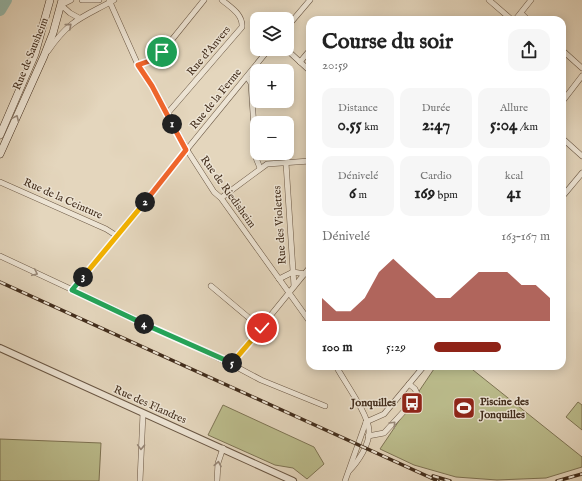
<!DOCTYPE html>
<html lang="fr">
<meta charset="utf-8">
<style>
:root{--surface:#fff;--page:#f6f6f6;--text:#222;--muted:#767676;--accent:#8f2418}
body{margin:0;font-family:"IM FELL English",serif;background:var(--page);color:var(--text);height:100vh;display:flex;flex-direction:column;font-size:15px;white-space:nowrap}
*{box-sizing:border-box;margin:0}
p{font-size:13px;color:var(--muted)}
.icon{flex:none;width:22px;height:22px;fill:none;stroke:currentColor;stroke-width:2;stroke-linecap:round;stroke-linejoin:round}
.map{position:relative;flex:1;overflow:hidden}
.sheet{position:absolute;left:306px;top:16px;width:260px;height:354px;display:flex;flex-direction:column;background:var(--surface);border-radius:12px;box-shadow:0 2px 10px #0003}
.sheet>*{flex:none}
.buttons{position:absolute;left:250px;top:12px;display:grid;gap:8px}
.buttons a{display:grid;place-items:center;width:44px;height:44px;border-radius:8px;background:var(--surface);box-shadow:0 2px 10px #0003;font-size:20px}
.pin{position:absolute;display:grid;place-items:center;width:34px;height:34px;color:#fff;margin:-17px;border:2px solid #fff;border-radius:50%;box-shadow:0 1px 4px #0007}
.km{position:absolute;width:20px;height:20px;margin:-10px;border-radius:50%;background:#222;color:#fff;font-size:11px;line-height:20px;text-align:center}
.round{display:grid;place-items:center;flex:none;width:42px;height:42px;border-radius:12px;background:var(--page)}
.summary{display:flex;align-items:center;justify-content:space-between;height:68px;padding:0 16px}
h1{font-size:22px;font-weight:700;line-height:30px}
.figures{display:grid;grid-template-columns:repeat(3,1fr);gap:6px;height:68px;padding:4px 16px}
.figures div{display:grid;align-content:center;border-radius:10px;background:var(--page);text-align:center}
.figures b{font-size:17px;font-weight:700}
.figures small{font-size:11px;font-weight:400}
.figures p{font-size:11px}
.chart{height:112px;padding:8px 16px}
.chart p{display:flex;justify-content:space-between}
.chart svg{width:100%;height:72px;margin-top:4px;fill:var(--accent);opacity:.7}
ul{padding:0 16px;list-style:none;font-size:13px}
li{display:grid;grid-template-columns:64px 48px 1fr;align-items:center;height:30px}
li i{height:10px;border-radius:5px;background:var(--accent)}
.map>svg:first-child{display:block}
.green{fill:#bbbc8c;stroke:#7e7454}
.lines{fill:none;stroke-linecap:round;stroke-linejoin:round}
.river{stroke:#97baac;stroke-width:12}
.minor-casing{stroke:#6a5744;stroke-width:6}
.tertiary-casing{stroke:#6a5744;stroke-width:8}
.secondary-casing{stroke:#422d1c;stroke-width:8}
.minor{stroke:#ede4d4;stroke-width:5}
.tertiary{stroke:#ede4d4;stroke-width:6}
.secondary{stroke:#ede4d4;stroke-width:7}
.rail-casing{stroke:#422d1c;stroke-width:3.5}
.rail{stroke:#ede4d4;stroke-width:2;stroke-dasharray:6;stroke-linecap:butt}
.oneway{stroke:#988878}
.split-1-casing{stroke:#fff;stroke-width:8}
.split-2-casing{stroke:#fff;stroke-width:8}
.split-3-casing{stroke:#fff;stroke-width:8}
.split-4-casing{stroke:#fff;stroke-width:8}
.split-5-casing{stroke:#fff;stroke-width:8}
.split-6-casing{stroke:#fff;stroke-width:8}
.split-1{stroke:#f0652b;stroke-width:5}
.split-2{stroke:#f0652b;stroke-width:5}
.split-3{stroke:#f5b400;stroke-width:5}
.split-4{stroke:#22a559;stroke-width:5}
.split-5{stroke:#22a559;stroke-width:5}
.split-6{stroke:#f5b400;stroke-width:5}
.labels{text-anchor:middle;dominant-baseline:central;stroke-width:3;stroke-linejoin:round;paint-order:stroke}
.street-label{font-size:11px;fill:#422d1c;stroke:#ede4d4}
.poi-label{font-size:11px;font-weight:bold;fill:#422d1c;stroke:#ede4d4;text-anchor:start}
</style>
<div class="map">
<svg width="582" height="481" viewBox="0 0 582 481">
<rect width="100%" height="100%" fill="#e4d6bd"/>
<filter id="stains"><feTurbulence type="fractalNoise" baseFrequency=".005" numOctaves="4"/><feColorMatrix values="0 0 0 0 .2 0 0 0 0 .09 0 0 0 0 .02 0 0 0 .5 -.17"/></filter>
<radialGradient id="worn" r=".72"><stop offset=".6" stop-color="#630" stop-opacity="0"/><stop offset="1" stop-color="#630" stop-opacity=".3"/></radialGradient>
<g class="green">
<polygon points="436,366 468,366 582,457 582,467 546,478 497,480 456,477 414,465 380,449"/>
<polygon points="578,402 582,405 582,430 566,417"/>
<polygon points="223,405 314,447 324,464 307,479 293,468 275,465 208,435"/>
<polygon points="0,439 101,443 99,481 0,481"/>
</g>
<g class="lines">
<polyline class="river" points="0,10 6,0"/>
<g class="minor-casing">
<g id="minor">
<polyline points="82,0 99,0"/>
<polyline points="109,0 138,65 152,86 187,150 214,192 221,198 310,322"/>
<polyline points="489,0 512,20"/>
<polyline points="61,5 70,13 79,18"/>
<polyline points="61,5 71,0"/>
<polyline points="521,13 528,20"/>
<polyline points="515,20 531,0"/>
<polyline points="287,27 310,0"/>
<polyline points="286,49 310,71"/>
<polyline points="562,50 582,68"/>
<path d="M48 51C70 19 82 18 114 0"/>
<polyline points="300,62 310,50"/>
<polyline points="138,65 155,59 162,52 204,0"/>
<polyline points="310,73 310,96"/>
<polyline points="247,77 251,83 256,158 260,168"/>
<polyline points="562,102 582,76"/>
<path d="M167 114 242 27C243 14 230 7 222 0"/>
<polyline points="562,138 582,156"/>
<polyline points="286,163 294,286"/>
<polyline points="0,182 106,229 117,236"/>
<polyline points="562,197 582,173"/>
<polyline points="221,198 267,164 310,161"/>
<polyline points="0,256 231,364 261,380 325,406"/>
<polyline points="279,279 293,272 305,274"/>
<polyline points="211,286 261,328"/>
<polyline points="72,290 269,49"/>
<polyline points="231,364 310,267"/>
<path d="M336 366C344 381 368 414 369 430 370 444 358 462 349 471"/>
<polyline points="366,422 384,414 424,366"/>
<polyline points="368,436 384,433 418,396 415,389 409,384"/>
<polyline points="140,481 143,413"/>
<polyline points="217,481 218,463 223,448"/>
<polyline points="345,481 366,422"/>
</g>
</g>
<g class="tertiary-casing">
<polyline id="tertiary" points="0,348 293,481"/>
</g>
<g class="secondary-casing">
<g id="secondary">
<polyline points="0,135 35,54 50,0"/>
<polyline points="0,154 44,56 53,33 62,0"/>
</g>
</g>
<use href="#minor" class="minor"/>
<use href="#tertiary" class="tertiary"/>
<use href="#secondary" class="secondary"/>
<g class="rail-casing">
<g id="rail">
<polyline points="0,282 438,481"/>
<polyline points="433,476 450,481"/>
<polyline points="557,481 582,474"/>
</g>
</g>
<use href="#rail" class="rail"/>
</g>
<defs><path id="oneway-chevron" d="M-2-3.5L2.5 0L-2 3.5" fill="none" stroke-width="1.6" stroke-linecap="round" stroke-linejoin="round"/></defs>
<g class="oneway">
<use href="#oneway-chevron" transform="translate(69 26) rotate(-41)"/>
<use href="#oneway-chevron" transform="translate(16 118) rotate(-66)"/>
<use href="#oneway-chevron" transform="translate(35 273) rotate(25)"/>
<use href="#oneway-chevron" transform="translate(393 424) rotate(-46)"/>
<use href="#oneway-chevron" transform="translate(141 447) rotate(92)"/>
<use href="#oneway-chevron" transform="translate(218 464) rotate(-80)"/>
</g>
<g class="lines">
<g class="split-1-casing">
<polyline id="split-1" points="162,52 155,59 138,65 152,86 172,124"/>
</g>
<g class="split-2-casing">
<polyline id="split-2" points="145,202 186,150 172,124"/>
</g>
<g class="split-3-casing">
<polyline id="split-3" points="83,277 145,202"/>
</g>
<g class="split-4-casing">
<polyline id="split-4" points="83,277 72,290 144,324"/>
</g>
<g class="split-5-casing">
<polyline id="split-5" points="144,324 232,363"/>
</g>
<g class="split-6-casing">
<polyline id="split-6" points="232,363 262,328"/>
</g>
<use href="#split-1" class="split-1"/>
<use href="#split-2" class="split-2"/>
<use href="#split-3" class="split-3"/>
<use href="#split-4" class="split-4"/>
<use href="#split-5" class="split-5"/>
<use href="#split-6" class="split-6"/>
</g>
<defs>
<g id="bus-square" transform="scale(1.15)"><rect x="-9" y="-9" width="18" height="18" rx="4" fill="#8f2418" stroke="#ede4d4"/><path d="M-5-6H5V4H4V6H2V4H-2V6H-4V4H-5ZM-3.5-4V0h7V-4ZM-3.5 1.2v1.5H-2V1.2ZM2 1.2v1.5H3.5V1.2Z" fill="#fff"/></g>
<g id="stadium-square" transform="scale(1.15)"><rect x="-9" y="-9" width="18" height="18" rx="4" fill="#8f2418" stroke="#ede4d4"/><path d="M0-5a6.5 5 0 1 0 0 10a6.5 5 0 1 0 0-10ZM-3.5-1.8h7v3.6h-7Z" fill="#fff"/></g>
</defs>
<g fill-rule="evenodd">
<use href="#bus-square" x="412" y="403"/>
<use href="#stadium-square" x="464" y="408"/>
</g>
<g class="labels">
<g class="street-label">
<text transform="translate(209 51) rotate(-50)">Rue d'Anvers</text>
<text transform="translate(31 54) rotate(-68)">Rue de Sausheim</text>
<text transform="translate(216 99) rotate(-51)">Rue de la Ferme</text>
<text transform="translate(228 192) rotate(54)">Rue de Riedisheim</text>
<text transform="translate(63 199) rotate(24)">Rue de la Ceinture</text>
<text transform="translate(280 225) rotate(-94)">Rue des Violettes</text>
<text transform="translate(150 405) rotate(24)">Rue des Flandres</text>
</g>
<g class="poi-label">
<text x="480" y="402">Piscine des<tspan x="480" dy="13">Jonquilles</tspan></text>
<text x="396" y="403" text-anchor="end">Jonquilles</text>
</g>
</g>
<rect width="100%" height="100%" filter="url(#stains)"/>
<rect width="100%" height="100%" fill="url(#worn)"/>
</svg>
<div class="buttons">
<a><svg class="icon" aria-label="layers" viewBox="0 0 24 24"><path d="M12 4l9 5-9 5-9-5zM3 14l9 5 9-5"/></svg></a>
<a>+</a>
<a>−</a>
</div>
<div class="pin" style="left:162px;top:52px;background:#1e9e55"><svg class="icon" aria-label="arrive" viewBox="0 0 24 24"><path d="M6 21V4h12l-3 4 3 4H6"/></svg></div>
<div class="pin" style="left:262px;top:328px;background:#d93025"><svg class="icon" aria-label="check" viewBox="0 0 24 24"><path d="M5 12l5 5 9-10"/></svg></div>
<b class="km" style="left:172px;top:124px">1</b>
<b class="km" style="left:145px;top:202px">2</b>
<b class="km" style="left:83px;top:277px">3</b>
<b class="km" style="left:144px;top:324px">4</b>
<b class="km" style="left:232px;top:363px">5</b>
<section class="sheet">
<div class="summary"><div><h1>Course du soir</h1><p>20:59</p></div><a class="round"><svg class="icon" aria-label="share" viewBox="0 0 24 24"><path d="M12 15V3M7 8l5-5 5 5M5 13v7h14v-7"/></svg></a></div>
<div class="figures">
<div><p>Distance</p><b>0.55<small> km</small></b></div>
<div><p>Durée</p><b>2:47</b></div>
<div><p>Allure</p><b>5:04<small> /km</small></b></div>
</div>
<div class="figures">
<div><p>Dénivelé</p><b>6<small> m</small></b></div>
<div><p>Cardio</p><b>169<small> bpm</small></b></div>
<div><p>kcal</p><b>41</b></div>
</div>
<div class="chart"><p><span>Dénivelé</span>163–167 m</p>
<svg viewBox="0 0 160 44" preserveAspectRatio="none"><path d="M0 44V30L10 38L20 38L30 30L40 14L50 6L60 14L70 22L80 30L90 30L100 22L110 14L120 14L130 14L140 22L150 22L160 30V44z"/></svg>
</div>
<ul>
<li><b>100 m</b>5:29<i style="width:58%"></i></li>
</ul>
</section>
</div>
